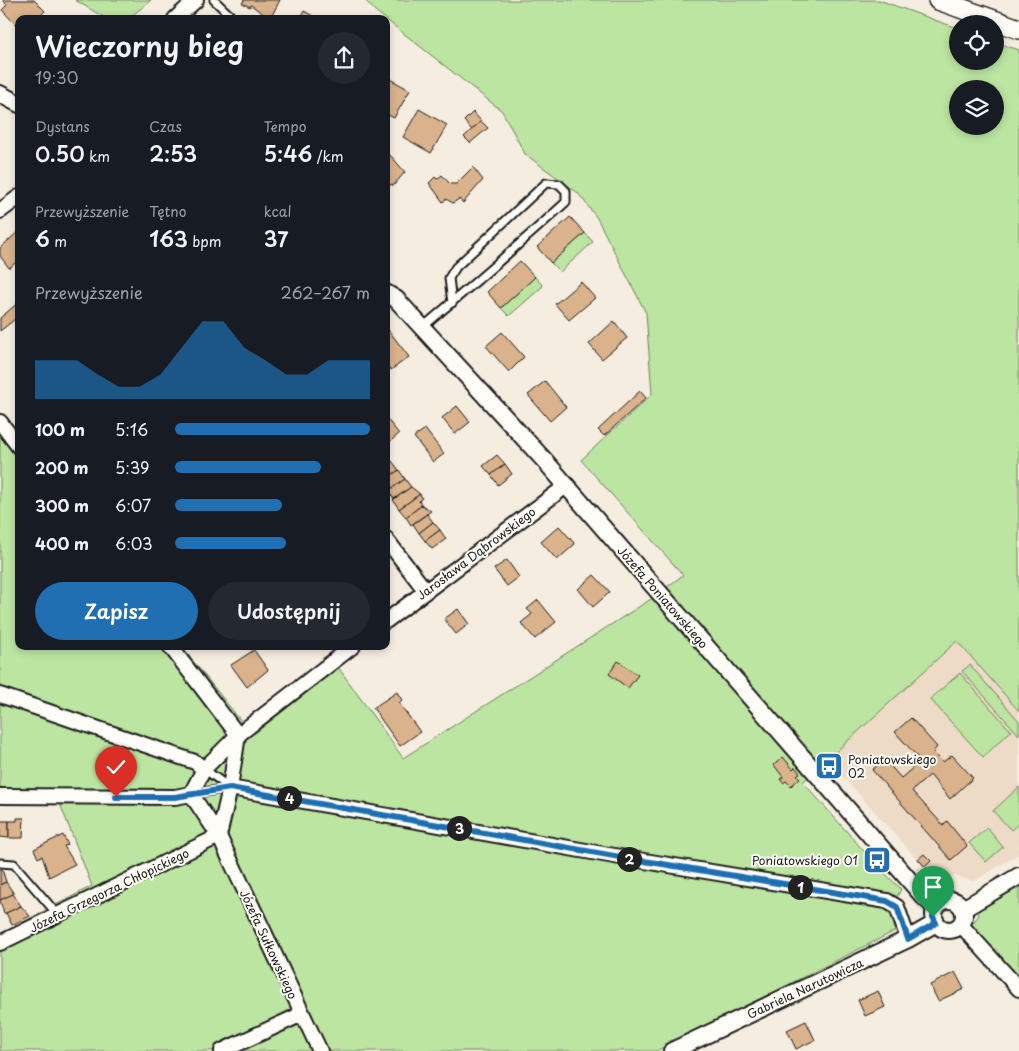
<!DOCTYPE html>
<html lang="pl">
<meta charset="utf-8">
<style>
:root{--surface:#171b24;--page:#242831;--text:#f1f3f6;--muted:#9ea1a6;--accent:#1f6fb2}
body{margin:0;font-family:"Playpen Sans",sans-serif;background:var(--page);color:var(--text);height:100vh;display:flex;flex-direction:column;font-size:19px;white-space:nowrap}
*{box-sizing:border-box;margin:0}
p{font-size:16px;color:var(--muted)}
.icon{flex:none;width:28px;height:28px;fill:none;stroke:currentColor;stroke-width:2;stroke-linecap:round;stroke-linejoin:round}
.map{position:relative;flex:1;overflow:hidden}
.details{position:absolute;left:15px;top:15px;width:375px;height:635px;display:flex;flex-direction:column;background:var(--surface);border-radius:10px;box-shadow:0 2px 8px #0003}
.details>*{flex:none}
.tools{position:absolute;left:949px;top:15px;display:grid;gap:10px}
.tools a{display:grid;place-items:center;width:55px;height:55px;border-radius:50%;background:var(--surface);box-shadow:0 2px 8px #0003;font-size:25px}
.pin{position:absolute;display:grid;place-items:center;width:42px;height:42px;color:#fff;margin:-51px -21px;border-radius:50% 50% 50% 0;rotate:-45deg;box-shadow:0 0 5px #0007}
.pin .icon{rotate:45deg}
.km{position:absolute;width:25px;height:25px;margin:-12px;border-radius:50%;background:#222;color:#fff;font-size:14px;line-height:25px;text-align:center}
.round{display:grid;place-items:center;flex:none;width:52px;height:52px;border-radius:26px;background:var(--page)}
.headline{display:flex;align-items:center;justify-content:space-between;height:85px;padding:0 20px}
h1{font-size:28px;font-weight:600;line-height:38px}
.stats{display:grid;grid-template-columns:repeat(3,1fr);gap:8px;height:85px;padding:5px 20px}
.stats div{display:grid;align-content:center}
.stats b{font-size:21px;font-weight:600}
.stats small{font-size:14px;font-weight:400}
.stats p{font-size:14px}
.chart{height:140px;padding:10px 20px}
.chart p{display:flex;justify-content:space-between}
.chart svg{width:100%;height:90px;margin-top:5px;fill:var(--accent);opacity:.7}
.cta{display:flex;gap:10px;margin-top:auto;padding:10px 20px}
.cta a{flex:1;height:58px;border-radius:30px;background:var(--accent);color:#fff;font-size:20px;font-weight:600;line-height:58px;text-align:center}
.cta a+a{background:var(--page);color:var(--text)}
ul{padding:0 20px;list-style:none;font-size:16px}
li{display:grid;grid-template-columns:80px 60px 1fr;align-items:center;height:38px}
li i{height:12px;border-radius:6px;background:var(--accent)}
.map>svg:first-child{display:block}
.built{fill:#eedbc7}
.green{fill:#bce5a1;stroke:#6c805e;fill-rule:evenodd}
.building{fill:#dab28b;stroke:#1c1c1c}
.lines{fill:none;stroke-linecap:round;stroke-linejoin:round}
.service-casing{stroke:#1c1c1c;stroke-width:11}
.minor-casing{stroke:#1c1c1c;stroke-width:18}
.tertiary-casing{stroke:#1c1c1c;stroke-width:20}
.secondary-casing{stroke:#1c1c1c;stroke-width:22}
.service{stroke:#fdfcf7;stroke-width:7}
.minor{stroke:#fdfcf7;stroke-width:14}
.tertiary{stroke:#fdfcf7;stroke-width:16}
.secondary{stroke:#fdfcf7;stroke-width:19}
.route-casing{stroke:#fff;stroke-width:10}
.route{stroke:#1f6fb2;stroke-width:6}
.labels{text-anchor:middle;dominant-baseline:central;stroke-width:4;stroke-linejoin:round;paint-order:stroke}
.street-label{font-size:12px;fill:#1c1c1c;stroke:#fdfcf7}
.poi-label{font-size:12px;fill:#1c1c1c;stroke:#fdfcf7;text-anchor:start}
</style>
<div class="map">
<svg width="1019" height="1051" viewBox="0 0 1019 1051">
<rect width="100%" height="100%" fill="#f6ede1"/>
<filter id="ink" filterUnits="userSpaceOnUse"><feTurbulence type="fractalNoise" baseFrequency=".02" numOctaves="2"/><feDisplacementMap in="SourceGraphic" scale="10" xChannelSelector="R" yChannelSelector="G"/><feConvolveMatrix kernelMatrix="1 2 1 2 8 2 1 2 1" color-interpolation-filters="sRGB"/></filter>
<g filter="url(#ink)">
<polygon class="built" points="957,640 1019,711 1019,854 974,881 937,872 933,868 926,869 826,758"/>
<g class="green">
<polygon points="75,0 151,0 128,19 107,19"/>
<path d="M365 0H879L957 28 958 61H995V42L1019 50V711L957 641 803 782 878 867 901 889 891 909 895 931 656 1051H0V934L92 886 57 796H0V417L19 441V646H181L242 722 333 660 403 758 651 599 683 575 581 460 652 394 646 313 597 218 578 193 525 154 502 111 374 10ZM958 89H995V126H958Z"/>
<polygon points="585,233 593,242 560,272 551,263"/>
<polygon points="535,277 543,286 509,316 501,308"/>
<polygon points="970,665 1019,721 1019,735 962,671"/>
<polygon points="960,673 1011,731 983,757 930,699"/>
<polygon points="1019,787 1019,823 1011,830 993,811"/>
<polygon points="987,828 1003,847 986,862 969,843"/>
<polygon points="1019,876 1019,990 966,932 979,915 975,902"/>
</g>
<g class="building">
<polygon points="3,0 34,0 45,11 37,19 19,19 19,28 2,10 7,5"/>
<polygon points="244,0 280,0 270,19 251,5 250,7 242,3"/>
<polygon points="304,11 318,19 300,19"/>
<polygon points="386,77 410,90 394,118 386,114"/>
<polygon points="419,109 447,125 431,153 403,137"/>
<polygon points="473,112 481,121 472,130 464,121"/>
<polygon points="481,121 488,128 470,143 464,137"/>
<polygon points="390,155 405,172 393,186 392,184 386,188 386,158"/>
<polygon points="473,167 483,180 463,203 459,199 453,203 446,199 443,202 429,183 435,177 437,179 442,175 450,184 456,184"/>
<polygon points="570,217 585,233 551,263 537,247"/>
<polygon points="19,231 19,260 9,268 0,256 0,248"/>
<polygon points="520,261 535,277 501,308 487,292"/>
<polygon points="581,282 595,298 569,320 555,304"/>
<polygon points="19,302 19,316 0,331 0,318"/>
<polygon points="614,321 627,338 602,359 589,344"/>
<polygon points="386,327 409,357 391,370 386,364"/>
<polygon points="502,332 524,357 509,372 486,346"/>
<polygon points="545,381 566,407 550,421 528,395"/>
<polygon points="640,391 646,398 604,436 598,430"/>
<polygon points="457,406 470,422 455,434 442,418"/>
<polygon points="387,419 399,434 386,445 386,420"/>
<polygon points="425,429 444,454 433,462 414,437"/>
<polygon points="497,455 505,464 491,475 483,466"/>
<polygon points="392,461 399,470 386,479 386,465"/>
<polygon points="505,464 512,474 498,485 491,475"/>
<polygon points="399,470 405,479 388,491 386,479"/>
<polygon points="405,479 411,487 394,499 388,491"/>
<polygon points="411,487 420,494 399,509 393,500"/>
<polygon points="420,494 422,498 419,501 422,505 406,517 399,509"/>
<polygon points="422,505 431,511 411,525 406,517"/>
<polygon points="427,514 433,522 419,533 413,524"/>
<polygon points="433,522 440,530 425,541 419,533"/>
<polygon points="559,526 575,544 557,560 541,542"/>
<polygon points="440,530 446,539 432,549 425,541"/>
<polygon points="507,560 519,577 507,586 494,569"/>
<polygon points="594,575 610,592 593,607 578,589"/>
<polygon points="538,600 556,622 535,639 521,623 532,614 527,609"/>
<polygon points="458,609 469,624 456,634 444,619"/>
<polygon points="254,650 268,670 247,687 231,665"/>
<polygon points="618,661 638,675 628,688 609,674"/>
<polygon points="397,692 402,700 399,703 420,732 400,746 373,708"/>
<polygon points="911,718 937,747 933,752 943,762 952,755 973,778 950,799 930,775 912,791 943,825 947,821 967,846 951,860 872,770 884,759 901,778 921,761 895,732"/>
<polygon points="783,757 793,769 795,767 800,773 797,775 800,778 791,786 786,781 783,783 780,779 783,777 774,765"/>
<polygon points="0,817 1,821 9,821 9,838 0,837"/>
<polygon points="17,818 24,818 23,838 9,838 9,821 17,821"/>
<polygon points="63,835 68,845 64,846 75,864 49,877 42,856 38,858 34,849"/>
<polygon points="924,854 931,861 925,867 918,859"/>
<polygon points="2,869 6,882 0,885 0,870"/>
<polygon points="6,882 14,894 0,900 0,885"/>
<polygon points="13,894 21,906 4,914 0,900"/>
<polygon points="21,906 30,916 12,925 6,913"/>
<polygon points="955,972 964,989 938,1001 930,985"/>
<polygon points="878,991 885,1007 865,1016 858,1000"/>
<polygon points="806,1021 815,1040 796,1049 787,1030"/>
</g>
<g class="lines">
<g class="service-casing">
<g id="service">
<polyline points="214,0 234,19"/>
<path d="M423 327C471 286 519 245 566 202V191L559 184 546 183 456 267 449 278 452 303"/>
<polyline points="204,769 230,788"/>
<polyline points="191,794 230,788"/>
<polyline points="0,863 14,864 58,915"/>
</g>
</g>
<g class="minor-casing">
<g id="minor">
<polyline points="175,19 196,0"/>
<polyline points="0,211 19,197"/>
<polyline points="0,422 19,447"/>
<polyline points="386,539 425,590"/>
<polyline points="386,621 566,486"/>
<polyline points="170,646 238,735 230,788 219,836"/>
<polyline points="0,695 195,762 204,769"/>
<polyline points="230,788 620,857 887,901 897,907 908,939"/>
<polyline points="191,794 219,836 320,1051"/>
<polyline points="191,794 204,769 238,735 353,646"/>
<polyline points="0,796 175,797 191,794"/>
<polyline points="961,925 1019,989"/>
<polyline points="0,943 219,836"/>
<polyline points="222,1051 302,1014"/>
</g>
</g>
<g class="tertiary-casing">
<g id="tertiary">
<polyline points="0,94 19,104"/>
<polyline points="386,293 396,299 545,461 923,896 935,907"/>
<circle cx="949" cy="915" r="15"/>
<polyline points="963,909 1019,876"/>
<polyline points="672,1051 908,939 936,923"/>
</g>
</g>
<g class="secondary-casing">
<polyline id="secondary" points="938,0 1019,29"/>
</g>
<use href="#service" class="service"/>
<use href="#minor" class="minor"/>
<use href="#tertiary" class="tertiary"/>
<use href="#secondary" class="secondary"/>
</g>
</g>
<g class="lines" filter="url(#ink)">
<g class="route-casing">
<polyline id="route" points="116,797 175,797 230,788 620,857 887,901 897,907 908,939 936,923 933,917"/>
</g>
<use href="#route" class="route"/>
</g>
<defs>
<g id="bus-square" transform="scale(1.4375)"><rect x="-9" y="-9" width="18" height="18" rx="4" fill="#1f6fb2" stroke="#fdfcf7"/><path d="M-5-6H5V4H4V6H2V4H-2V6H-4V4H-5ZM-3.5-4V0h7V-4ZM-3.5 1.2v1.5H-2V1.2ZM2 1.2v1.5H3.5V1.2Z" fill="#fff"/></g>
</defs>
<g fill-rule="evenodd">
<use href="#bus-square" x="829" y="766"/>
<use href="#bus-square" x="877" y="860"/>
</g>
<g class="labels">
<g class="street-label">
<text transform="translate(476 553) rotate(-37)">Jarosława Dąbrowskiego</text>
<text transform="translate(663 597) rotate(49)">Józefa Poniatowskiego</text>
<text transform="translate(109 890) rotate(-26)">Józefa Grzegorza Chłopickiego</text>
<text transform="translate(269 944) rotate(65)">Józefa Sułkowskiego</text>
<text transform="translate(805 988) rotate(-25)">Gabriela Narutowicza</text>
</g>
<g class="poi-label">
<text x="848" y="759">Poniatowskiego<tspan x="848" dy="14">02</tspan></text>
<text x="858" y="860" text-anchor="end">Poniatowskiego 01</text>
</g>
</g>
</svg>
<div class="tools">
<a><svg class="icon" aria-label="locate" viewBox="0 0 24 24"><circle cx="12" cy="12" r="6"/><path d="M12 2v4M12 18v4M2 12h4M18 12h4"/></svg></a>
<a><svg class="icon" aria-label="layers" viewBox="0 0 24 24"><path d="M12 4l9 5-9 5-9-5zM3 14l9 5 9-5"/></svg></a>
</div>
<div class="pin" style="left:933px;top:917px;background:#1e9e55"><svg class="icon" aria-label="arrive" viewBox="0 0 24 24"><path d="M6 21V4h12l-3 4 3 4H6"/></svg></div>
<div class="pin" style="left:116px;top:797px;background:#d93025"><svg class="icon" aria-label="check" viewBox="0 0 24 24"><path d="M5 12l5 5 9-10"/></svg></div>
<b class="km" style="left:800px;top:887px">1</b>
<b class="km" style="left:629px;top:859px">2</b>
<b class="km" style="left:459px;top:828px">3</b>
<b class="km" style="left:289px;top:798px">4</b>
<section class="details">
<div class="headline"><div><h1>Wieczorny bieg</h1><p>19:30</p></div><a class="round"><svg class="icon" aria-label="share" viewBox="0 0 24 24"><path d="M12 15V3M7 8l5-5 5 5M5 13v7h14v-7"/></svg></a></div>
<div class="stats">
<div><p>Dystans</p><b>0.50<small> km</small></b></div>
<div><p>Czas</p><b>2:53</b></div>
<div><p>Tempo</p><b>5:46<small> /km</small></b></div>
</div>
<div class="stats">
<div><p>Przewyższenie</p><b>6<small> m</small></b></div>
<div><p>Tętno</p><b>163<small> bpm</small></b></div>
<div><p>kcal</p><b>37</b></div>
</div>
<div class="chart"><p><span>Przewyższenie</span>262–267 m</p>
<svg viewBox="0 0 160 44" preserveAspectRatio="none"><path d="M0 44V25L10 25L20 25L30 32L40 38L50 38L60 32L70 19L80 6L90 6L100 19L110 25L120 32L130 32L140 25L150 25L160 25V44z"/></svg>
</div>
<ul>
<li><b>100 m</b>5:16<i style="width:100%"></i></li>
<li><b>200 m</b>5:39<i style="width:75%"></i></li>
<li><b>300 m</b>6:07<i style="width:55%"></i></li>
<li><b>400 m</b>6:03<i style="width:57%"></i></li>
</ul>
<div class="cta"><a>Zapisz</a><a>Udostępnij</a></div>
</section>
</div>
